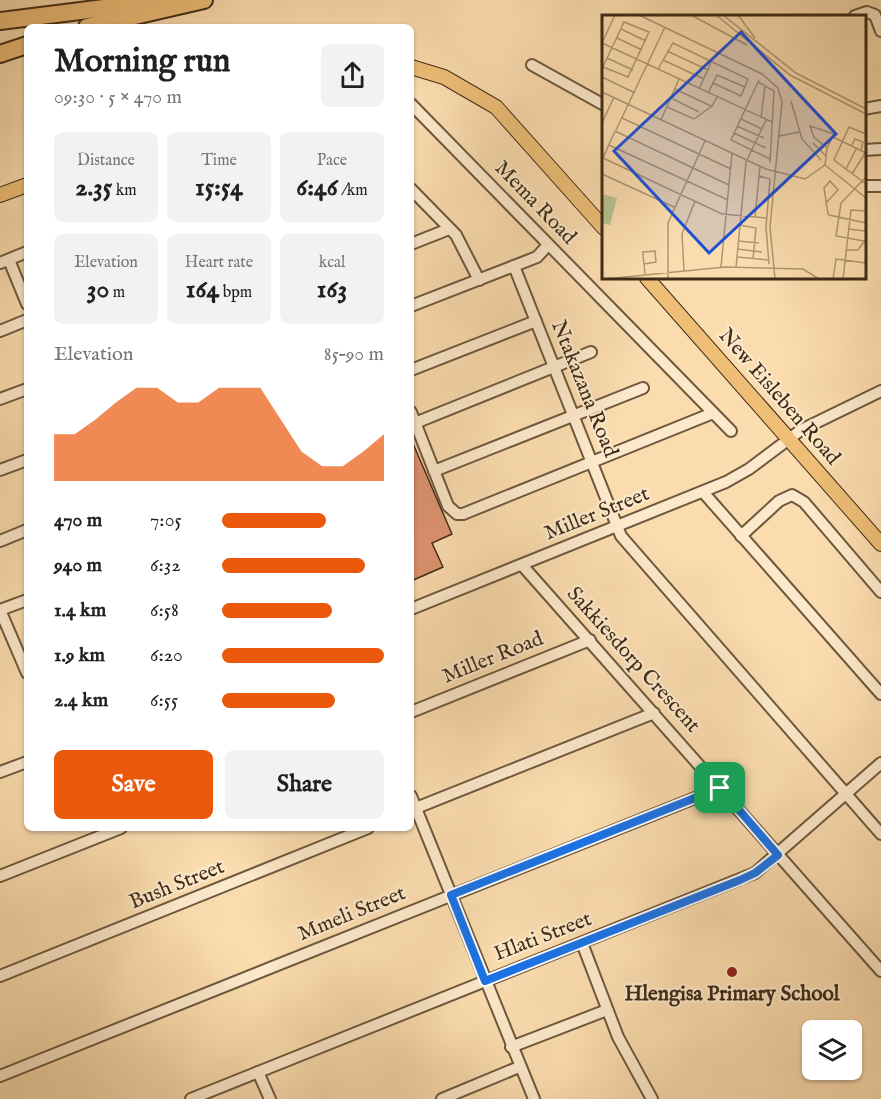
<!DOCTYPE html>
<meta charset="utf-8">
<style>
:root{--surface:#fff;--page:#f2f2f2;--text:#202124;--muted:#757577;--accent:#ea580c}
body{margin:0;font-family:"IM FELL English",serif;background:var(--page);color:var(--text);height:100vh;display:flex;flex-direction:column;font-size:22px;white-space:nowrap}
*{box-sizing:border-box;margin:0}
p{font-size:20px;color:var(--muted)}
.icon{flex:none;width:33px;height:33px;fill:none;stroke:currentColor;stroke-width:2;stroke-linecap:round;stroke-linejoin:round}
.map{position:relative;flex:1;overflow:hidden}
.sheet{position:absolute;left:24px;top:24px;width:390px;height:807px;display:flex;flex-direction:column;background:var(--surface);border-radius:9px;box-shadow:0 2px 4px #0004}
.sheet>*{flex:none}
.tools{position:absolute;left:802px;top:1020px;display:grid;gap:12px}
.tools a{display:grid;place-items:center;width:60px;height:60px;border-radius:9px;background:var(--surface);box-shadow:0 2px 4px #0004;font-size:30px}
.pin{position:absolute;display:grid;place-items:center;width:51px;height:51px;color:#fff;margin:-26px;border-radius:12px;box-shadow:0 3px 9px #0006}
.round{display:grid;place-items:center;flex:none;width:63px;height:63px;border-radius:9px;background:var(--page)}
.overview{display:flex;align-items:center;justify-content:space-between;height:102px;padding:0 30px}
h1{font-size:33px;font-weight:800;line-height:45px}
.figures{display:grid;grid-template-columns:repeat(3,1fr);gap:9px;height:102px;padding:6px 30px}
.figures div{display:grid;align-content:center;border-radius:9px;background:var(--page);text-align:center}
.figures b{font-size:26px;font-weight:800}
.figures small{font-size:16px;font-weight:400}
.figures p{font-size:16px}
.chart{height:168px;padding:12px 30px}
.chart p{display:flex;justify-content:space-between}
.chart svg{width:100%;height:108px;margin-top:6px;fill:var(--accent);opacity:.7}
.button{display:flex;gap:12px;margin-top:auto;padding:12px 30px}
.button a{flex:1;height:69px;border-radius:9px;background:var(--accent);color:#fff;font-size:24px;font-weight:800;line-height:69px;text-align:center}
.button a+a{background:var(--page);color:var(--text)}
ul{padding:0 30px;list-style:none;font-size:20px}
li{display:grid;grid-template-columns:96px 72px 1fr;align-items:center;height:45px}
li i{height:15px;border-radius:8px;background:var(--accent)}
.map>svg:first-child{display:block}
.building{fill:#df9371;stroke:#3e2c17;stroke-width:1.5}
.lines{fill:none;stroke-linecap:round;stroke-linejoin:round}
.minor-casing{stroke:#6d583d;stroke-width:14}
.major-casing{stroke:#3e2c17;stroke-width:16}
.highway-casing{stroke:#3e2c17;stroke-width:20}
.minor{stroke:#fce8ca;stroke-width:10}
.major{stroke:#eebe77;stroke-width:14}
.highway{stroke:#eebe77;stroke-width:16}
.route-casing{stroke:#fff;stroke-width:12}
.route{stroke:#1a73e8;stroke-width:8}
.poi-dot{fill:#8f2418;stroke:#fce8ca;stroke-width:2}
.labels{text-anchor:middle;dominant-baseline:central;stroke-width:4.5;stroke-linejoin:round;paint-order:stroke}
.street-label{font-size:21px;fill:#3e2c17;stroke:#fce8ca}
.poi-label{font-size:21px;font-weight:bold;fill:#3e2c17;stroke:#fce8ca}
.inset-road{fill:none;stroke:#af9672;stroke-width:1.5}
.view{fill:#1d4ed8;fill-opacity:0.15;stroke:#1d4ed8;stroke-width:3}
.inset-edge{fill:none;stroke:#3e2c17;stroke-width:3}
</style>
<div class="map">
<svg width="881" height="1099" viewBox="0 0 881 1099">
<rect width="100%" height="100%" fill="#fbdcae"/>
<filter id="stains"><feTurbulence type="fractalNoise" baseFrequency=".00333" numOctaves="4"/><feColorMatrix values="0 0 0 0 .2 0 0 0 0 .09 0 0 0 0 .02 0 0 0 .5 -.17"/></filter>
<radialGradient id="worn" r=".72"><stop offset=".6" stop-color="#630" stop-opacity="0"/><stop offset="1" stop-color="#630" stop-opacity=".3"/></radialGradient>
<polygon class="building" points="411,439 452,534 432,543 443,567 411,581"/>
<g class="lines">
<g class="minor-casing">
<g id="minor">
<polyline points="855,16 867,12 875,15 881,31"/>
<polyline points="532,65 604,105"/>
<polyline points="411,104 731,431"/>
<polyline points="864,109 881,106"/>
<polyline points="864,150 881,149"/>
<polyline points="864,186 881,186"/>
<polyline points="411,189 456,235 479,280"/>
<polyline points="411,244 449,229"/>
<polyline points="9,260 27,304"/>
<polyline points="0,263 27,252"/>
<polyline points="514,266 621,536 881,834"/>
<polyline points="411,306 537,257 548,245"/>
<polyline points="0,331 27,320"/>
<polyline points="411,370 536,321"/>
<polyline points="0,399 27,389"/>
<polyline points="411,412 448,506 457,514 463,514 713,413"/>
<polyline points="415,423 591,352"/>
<polyline points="0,470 27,460"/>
<polyline points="434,471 643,388"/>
<polyline points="703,492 881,694"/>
<polyline points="741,536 779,501 792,495 804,502 881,592"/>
<polyline points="0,541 27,530"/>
<polyline points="522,565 881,971"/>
<polyline points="411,609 726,482 749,469 801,430 881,391"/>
<polyline points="0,610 27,673"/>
<polyline points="0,610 27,600"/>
<polyline points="411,712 590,640"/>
<polyline points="0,772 27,762"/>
<polyline points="411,796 534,1099"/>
<polyline points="411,810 654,713"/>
<polyline points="0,876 121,828"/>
<polyline points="582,943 618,1037 652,1099"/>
<polyline points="0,976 368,828"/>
<polyline points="511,1047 607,1010"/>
<polyline points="258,1072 270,1099"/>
<polyline points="0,1076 720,788"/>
<polyline points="191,1099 755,873 881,763"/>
<polyline points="442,1099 519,1067"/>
</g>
</g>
<g class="major-casing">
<g id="major">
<polyline points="411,67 444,77 496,107 604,228"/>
<polyline points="0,195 27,185"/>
<polyline points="647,278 881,544"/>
</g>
</g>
<g class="highway-casing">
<g id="highway">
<polyline points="0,21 168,0"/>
<polyline points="87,27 204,0"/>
<polyline points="0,54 27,45"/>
</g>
</g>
<use href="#minor" class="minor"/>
<use href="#major" class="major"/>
<use href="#highway" class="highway"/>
</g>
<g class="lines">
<g class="route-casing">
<polygon id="route" points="720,788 778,855 755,873 740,880 485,981 451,895"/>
</g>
<use href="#route" class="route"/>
</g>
<circle class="poi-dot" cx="732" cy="972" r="6"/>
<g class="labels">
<g class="street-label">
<text transform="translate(535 203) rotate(46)">Mema Road</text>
<text transform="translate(584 389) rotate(68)">Ntakazana Road</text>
<text transform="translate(779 397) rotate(49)">New Eisleben Road</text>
<text transform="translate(597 514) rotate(-22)">Miller Street</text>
<text transform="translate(493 658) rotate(-22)">Miller Road</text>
<text transform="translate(633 660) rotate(48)">Sakkiesdorp Crescent</text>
<text transform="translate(177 885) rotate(-22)">Bush Street</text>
<text transform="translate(352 914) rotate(-22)">Mmeli Street</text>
<text transform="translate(543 937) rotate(-21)">Hlati Street</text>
</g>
<g class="poi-label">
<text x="732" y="994">Hlengisa Primary School</text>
</g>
</g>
<g transform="translate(602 15)">
<rect width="264" height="264" fill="#fbdcae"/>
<path d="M0 179 15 183 8 210 0 208Z" fill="#b8c28f"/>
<path class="inset-road" d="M37 0 160 59 176 73 180 87 168 212 173 264M89 0 145 30M114 0 188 60 264 99M121 0 194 58 264 94M136 0 153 23M19 14 44 26M15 23 40 35M0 28 170 107M0 28 13 0M65 36 106 55M5 43 31 55M61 45 102 64M0 54 22 7 47 17 26 62 1 52M56 54 71 28 146 64 139 81 111 68M0 62 33 78M157 65 129 125 168 144M156 67 172 76 168 148M73 74 109 91M97 74 110 46M0 77 164 154 203 164 223 150M106 78 115 60 143 72M69 83 97 97M189 86 200 124 219 145M65 92 92 104 110 91 115 82M20 103 129 154M159 103 163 70M139 104 160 114M59 105 77 64M0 108 12 82M135 111 162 123M14 115 63 12M13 116 127 170M132 118 164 133M264 119 247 112 232 145 264 169M177 121 197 117M231 122 264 138M211 128 224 141M7 130 126 185M250 130 253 124 261 127 259 135M1 143 120 199 164 203M1 143 13 116M223 150 225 133 212 122 208 111 232 119 225 133M223 150 264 183M244 154 254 134M0 159 72 192M250 159 263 138M157 161 168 164 164 212 167 249M224 188 236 175 228 166 222 173 226 199 227 200 264 208M153 202 158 151M138 210 154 213 151 244M246 214 264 216M136 226 157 228M262 226 234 221 239 188 264 162M135 234 160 237M245 235H256L264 224M135 242 166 245M42 249 54 247 53 236 41 237V239L43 259M119 252 130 138M134 253 144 147 164 105M82 256 80 219 93 186M3 264 123 252 201 254 217 264M66 264V208L103 126M231 264 234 244 264 248M241 264 249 195 264 196"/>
<path class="view" d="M139 17 234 119 107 238 12 136Z"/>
<rect width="264" height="264" class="inset-edge"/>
</g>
<rect width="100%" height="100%" filter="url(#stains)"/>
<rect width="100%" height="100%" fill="url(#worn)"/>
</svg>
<div class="tools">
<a><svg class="icon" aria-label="layers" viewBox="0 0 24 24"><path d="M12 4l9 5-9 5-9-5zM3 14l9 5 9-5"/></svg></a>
</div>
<div class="pin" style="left:720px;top:788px;background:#1e9e55"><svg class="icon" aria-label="arrive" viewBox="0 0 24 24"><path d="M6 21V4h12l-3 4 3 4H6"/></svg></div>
<section class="sheet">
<div class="overview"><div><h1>Morning run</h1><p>09:30 · 5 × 470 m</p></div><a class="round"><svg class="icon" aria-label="share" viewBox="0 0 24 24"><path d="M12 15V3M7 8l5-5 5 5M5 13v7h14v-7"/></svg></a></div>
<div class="figures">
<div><p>Distance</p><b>2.35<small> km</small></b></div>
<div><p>Time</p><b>15:54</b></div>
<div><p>Pace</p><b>6:46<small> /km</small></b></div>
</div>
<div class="figures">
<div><p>Elevation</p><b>30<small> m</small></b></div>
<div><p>Heart rate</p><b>164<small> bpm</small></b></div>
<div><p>kcal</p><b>163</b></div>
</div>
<div class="chart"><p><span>Elevation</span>85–90 m</p>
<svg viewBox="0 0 160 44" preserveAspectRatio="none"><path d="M0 44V25L10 25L20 19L30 12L40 6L50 6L60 12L70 12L80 6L90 6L100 6L110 19L120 32L130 38L140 38L150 32L160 25V44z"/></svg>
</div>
<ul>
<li><b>470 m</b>7:05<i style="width:64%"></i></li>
<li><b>940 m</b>6:32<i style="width:88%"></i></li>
<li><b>1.4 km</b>6:58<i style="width:68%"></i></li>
<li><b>1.9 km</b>6:20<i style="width:100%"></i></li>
<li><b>2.4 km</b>6:55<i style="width:70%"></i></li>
</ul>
<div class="button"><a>Save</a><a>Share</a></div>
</section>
</div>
